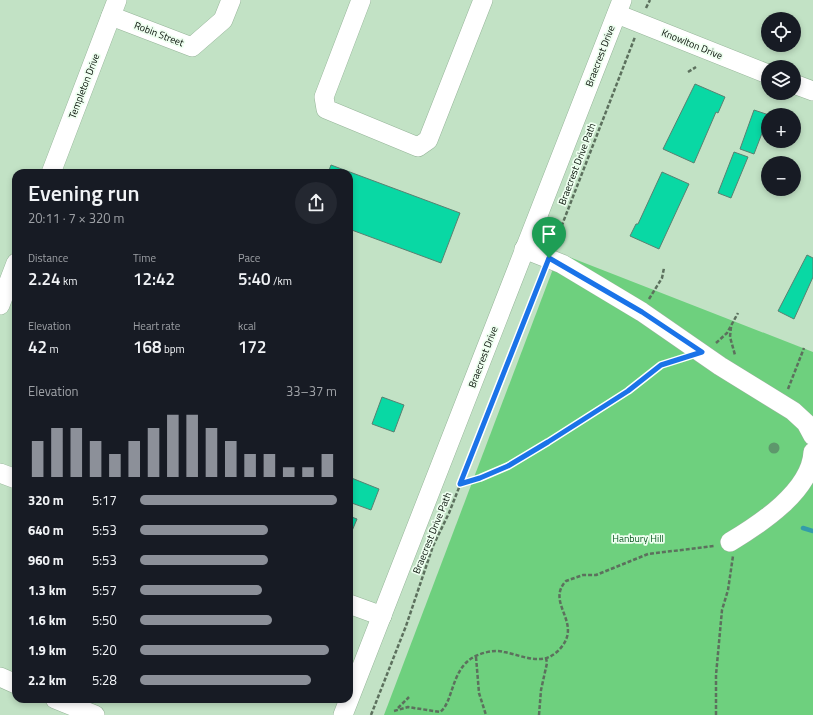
<!DOCTYPE html>
<meta charset="utf-8">
<style>
:root{--surface:#171b24;--page:#242831;--text:#f1f3f6;--muted:#9ea1a6;--accent:#8c9099}
body{margin:0;font-family:"Titillium Web",sans-serif;background:var(--page);color:var(--text);height:100vh;display:flex;flex-direction:column;font-size:15px;white-space:nowrap}
*{box-sizing:border-box;margin:0}
p{font-size:13px;color:var(--muted)}
.icon{flex:none;width:22px;height:22px;fill:none;stroke:currentColor;stroke-width:2;stroke-linecap:round;stroke-linejoin:round}
.map{position:relative;flex:1;overflow:hidden}
.side{position:absolute;left:12px;top:169px;width:341px;height:534px;display:flex;flex-direction:column;background:var(--surface);border-radius:12px;box-shadow:0 2px 6px #0003}
.side>*{flex:none}
.tools{position:absolute;left:761px;top:12px;display:grid;gap:8px}
.tools a{display:grid;place-items:center;width:40px;height:40px;border-radius:50%;background:var(--surface);box-shadow:0 2px 6px #0003;font-size:20px}
.pin{position:absolute;display:grid;place-items:center;width:34px;height:34px;color:#fff;margin:-41px -17px;border-radius:50% 50% 50% 0;rotate:-45deg;box-shadow:0 0 4px #0007}
.pin .icon{rotate:45deg}
.round{display:grid;place-items:center;flex:none;width:42px;height:42px;border-radius:21px;background:var(--page)}
.summary{display:flex;align-items:center;justify-content:space-between;height:68px;padding:0 16px}
h1{font-size:22px;font-weight:600;line-height:30px}
.stats{display:grid;grid-template-columns:repeat(3,1fr);gap:6px;height:68px;padding:4px 16px}
.stats div{display:grid;align-content:center}
.stats b{font-size:17px;font-weight:600}
.stats small{font-size:11px;font-weight:400}
.stats p{font-size:11px}
.chart{height:112px;padding:8px 16px}
.chart p{display:flex;justify-content:space-between}
.chart svg{width:100%;height:72px;margin-top:4px;stroke:var(--accent);stroke-width:6}
ul{padding:0 16px;list-style:none;font-size:13px}
li{display:grid;grid-template-columns:64px 48px 1fr;align-items:center;height:30px}
li i{height:10px;border-radius:5px;background:var(--accent)}
.map>svg:first-child{display:block}
.green{fill:#6ed07e}
.lines{fill:none;stroke-linecap:round;stroke-linejoin:round}
.stream{stroke:#339caa;stroke-width:4.5}
.building{fill:#09d8a4;stroke:#588171}
.minor-casing{stroke:#96b599;stroke-width:20}
.path{stroke:#5c705d;stroke-width:2.5;stroke-dasharray:4 2;stroke-linecap:butt}
.minor{stroke:#fff;stroke-width:19}
.tree{fill:#5e976c}
.route-casing{stroke:#fff;stroke-width:8}
.route{stroke:#1a73e8;stroke-width:5}
.labels{text-anchor:middle;dominant-baseline:central;stroke-width:3.5;stroke-linejoin:round;paint-order:stroke}
.street-label{font-size:10px;fill:#061007;stroke:#eefff0}
.park-label{font-size:10px;fill:#0c5a23;stroke:#eefff0}
</style>
<div class="map">
<svg width="813" height="715" viewBox="0 0 813 715">
<rect width="100%" height="100%" fill="#c2e2c5"/>
<polygon class="green" points="559,253 813,352 813,715 384,715"/>
<g class="lines">
<polyline class="stream" points="803,528 813,531"/>
</g>
<g class="building">
<polygon points="695,84 725,97 718,113 716,112 694,163 663,149"/>
<polygon points="754,110 769,115 754,154 740,149"/>
<polygon points="734,152 748,157 731,198 718,193"/>
<polygon points="331,165 460,213 441,263 349,229 349,173 328,173"/>
<polygon points="662,172 689,184 659,249 630,236 636,224 638,224"/>
<polygon points="807,255 813,258 813,277 794,319 778,311"/>
<polygon points="382,397 404,405 394,432 372,424"/>
<polygon points="349,477 379,489 371,510 349,502"/>
<polygon points="349,516 357,519 349,538"/>
</g>
<g class="lines">
<g class="minor-casing">
<g id="minor">
<polyline points="361,0 324,97 326,109 418,147 428,140 483,0"/>
<polyline points="617,14 768,74"/>
<polyline points="111,16 192,47 223,20 231,0"/>
<polyline points="794,84 813,91"/>
<polyline points="51,173 117,0"/>
<polyline points="524,249 562,264 642,312 720,366 793,411 806,423 813,436"/>
<polyline points="0,305 16,263"/>
<polyline points="0,473 16,479"/>
<path d="M730 542C760 524 811 491 813 452"/>
<polyline points="349,604 382,616"/>
<polyline points="0,677 16,684"/>
<polyline points="55,699 95,715"/>
<polyline points="343,715 622,0"/>
</g>
</g>
<g class="path">
<polyline points="646,8 650,0"/>
<polyline points="688,72 696,67"/>
<polyline points="555,243 635,37"/>
<polyline points="649,299 662,278 664,268"/>
<polyline points="731,327 730,337 735,355"/>
<polyline points="716,343 727,333 738,313"/>
<polyline points="788,389 804,348"/>
<path d="M461 484C516 468 579 425 627 392 645 380 658 363 681 358"/>
<polyline points="476,657 479,693 486,715"/>
<polyline points="398,708 409,697"/>
<path d="M394 711 408 707 440 712C453 703 451 671 472 658 480 653 495 649 504 652 525 656 546 669 563 645 580 621 546 602 566 581L583 575H596L648 554 714 546"/>
<polyline points="371,715 406,626 433,546 449,513 543,274"/>
<polyline points="539,715 541,690 547,663 546,658"/>
<polyline points="716,715 716,675 722,610 728,590 733,556"/>
</g>
<use href="#minor" class="minor"/>
</g>
<circle class="tree" cx="774" cy="448" r="5.5"/>
<g class="lines">
<g class="route-casing">
<polygon id="route" points="549,258 642,312 702,352 661,365 628,391 548,442 508,466 480,478 460,484"/>
</g>
<use href="#route" class="route"/>
</g>
<g class="labels">
<g class="street-label">
<text transform="translate(159 34) rotate(21)">Robin Street</text>
<text transform="translate(692 44) rotate(22)">Knowlton Drive</text>
<text transform="translate(600 56) rotate(-69)">Braecrest Drive</text>
<text transform="translate(84 86) rotate(-69)">Templeton Drive</text>
<text transform="translate(577 164) rotate(-69)">Braecrest Drive Path</text>
<text transform="translate(483 357) rotate(-69)">Braecrest Drive</text>
<text transform="translate(432 533) rotate(-68)">Braecrest Drive Path</text>
</g>
<g class="park-label">
<text x="638" y="538">Hanbury Hill</text>
</g>
</g>
</svg>
<div class="tools">
<a><svg class="icon" aria-label="locate" viewBox="0 0 24 24"><circle cx="12" cy="12" r="6"/><path d="M12 2v4M12 18v4M2 12h4M18 12h4"/></svg></a>
<a><svg class="icon" aria-label="layers" viewBox="0 0 24 24"><path d="M12 4l9 5-9 5-9-5zM3 14l9 5 9-5"/></svg></a>
<a>+</a>
<a>−</a>
</div>
<div class="pin" style="left:549px;top:258px;background:#1e9e55"><svg class="icon" aria-label="arrive" viewBox="0 0 24 24"><path d="M6 21V4h12l-3 4 3 4H6"/></svg></div>
<section class="side">
<div class="summary"><div><h1>Evening run</h1><p>20:11 · 7 × 320 m</p></div><a class="round"><svg class="icon" aria-label="share" viewBox="0 0 24 24"><path d="M12 15V3M7 8l5-5 5 5M5 13v7h14v-7"/></svg></a></div>
<div class="stats">
<div><p>Distance</p><b>2.24<small> km</small></b></div>
<div><p>Time</p><b>12:42</b></div>
<div><p>Pace</p><b>5:40<small> /km</small></b></div>
</div>
<div class="stats">
<div><p>Elevation</p><b>42<small> m</small></b></div>
<div><p>Heart rate</p><b>168<small> bpm</small></b></div>
<div><p>kcal</p><b>172</b></div>
</div>
<div class="chart"><p><span>Elevation</span>33–37 m</p>
<svg viewBox="0 0 160 44" preserveAspectRatio="none"><path d="M5 44V22M15 44V14M25 44V14M35 44V22M45 44V30M55 44V22M65 44V14M75 44V6M85 44V6M95 44V14M105 44V22M115 44V30M125 44V30M135 44V38M145 44V38M155 44V30"/></svg>
</div>
<ul>
<li><b>320 m</b>5:17<i style="width:100%"></i></li>
<li><b>640 m</b>5:53<i style="width:65%"></i></li>
<li><b>960 m</b>5:53<i style="width:65%"></i></li>
<li><b>1.3 km</b>5:57<i style="width:62%"></i></li>
<li><b>1.6 km</b>5:50<i style="width:67%"></i></li>
<li><b>1.9 km</b>5:20<i style="width:96%"></i></li>
<li><b>2.2 km</b>5:28<i style="width:87%"></i></li>
</ul>
</section>
</div>
